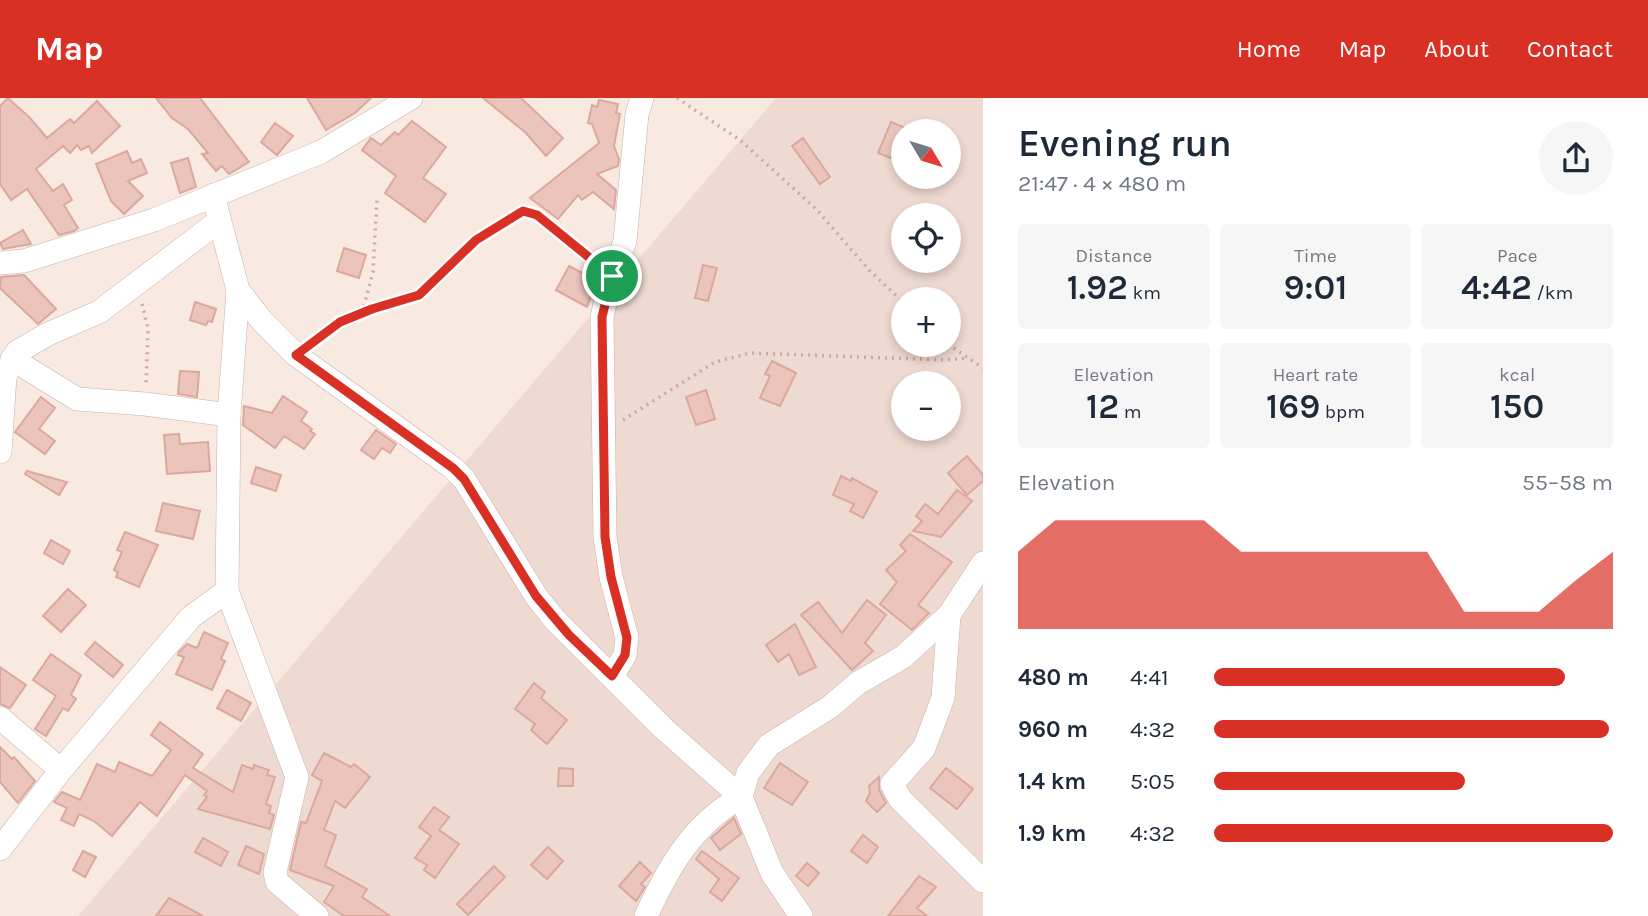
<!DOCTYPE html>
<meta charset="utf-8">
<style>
:root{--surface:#fff;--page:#f6f6f7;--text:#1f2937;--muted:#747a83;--accent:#d93025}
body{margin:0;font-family:Karla,sans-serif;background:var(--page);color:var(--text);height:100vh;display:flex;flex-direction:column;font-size:26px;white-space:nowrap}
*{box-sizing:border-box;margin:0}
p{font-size:23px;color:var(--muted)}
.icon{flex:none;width:38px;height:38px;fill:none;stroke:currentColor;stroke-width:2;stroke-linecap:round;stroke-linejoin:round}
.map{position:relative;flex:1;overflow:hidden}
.side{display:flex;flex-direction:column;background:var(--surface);width:665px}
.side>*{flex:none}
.needle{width:46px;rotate:128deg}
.buttons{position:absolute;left:891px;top:21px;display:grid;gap:14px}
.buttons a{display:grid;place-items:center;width:70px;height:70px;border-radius:50%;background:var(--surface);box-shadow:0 4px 10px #0003;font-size:35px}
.pin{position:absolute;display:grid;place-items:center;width:60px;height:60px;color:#fff;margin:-30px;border:4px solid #fff;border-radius:50%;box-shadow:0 2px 7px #0007}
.round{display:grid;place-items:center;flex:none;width:74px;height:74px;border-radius:37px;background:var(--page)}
.head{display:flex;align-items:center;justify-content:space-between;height:119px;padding:0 35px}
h1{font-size:38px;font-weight:600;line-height:52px}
.metrics{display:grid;grid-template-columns:repeat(3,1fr);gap:10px;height:119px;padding:7px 35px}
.metrics div{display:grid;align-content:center;border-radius:7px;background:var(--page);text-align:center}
.metrics b{font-size:35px;font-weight:600}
.metrics small{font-size:19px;font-weight:400}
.metrics p{font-size:19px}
.chart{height:196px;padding:14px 35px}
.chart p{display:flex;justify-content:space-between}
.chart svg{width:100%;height:126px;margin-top:7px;fill:var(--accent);opacity:.7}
ul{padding:0 35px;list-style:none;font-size:23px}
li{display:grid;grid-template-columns:112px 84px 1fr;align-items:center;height:52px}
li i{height:18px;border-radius:9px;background:var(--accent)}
header{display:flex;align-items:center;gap:42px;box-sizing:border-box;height:98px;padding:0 35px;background:var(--accent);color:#fff}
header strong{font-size:33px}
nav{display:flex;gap:38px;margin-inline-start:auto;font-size:24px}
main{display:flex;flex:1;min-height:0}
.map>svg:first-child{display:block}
.residential{fill:#efdad1;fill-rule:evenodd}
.building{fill:#ebc4bc;stroke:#dba89e;stroke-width:2}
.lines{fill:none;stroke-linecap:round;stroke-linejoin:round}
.minor-casing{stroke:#c8b1aa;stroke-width:24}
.path{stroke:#cfa8a0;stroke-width:3.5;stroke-dasharray:2 5;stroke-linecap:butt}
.minor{stroke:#fff;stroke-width:23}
.route-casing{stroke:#fff;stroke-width:14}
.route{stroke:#d93025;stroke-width:9}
</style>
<header>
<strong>Map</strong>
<nav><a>Home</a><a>Map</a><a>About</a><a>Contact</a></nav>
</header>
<main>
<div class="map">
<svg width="983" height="818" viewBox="0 0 983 818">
<rect width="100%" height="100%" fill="#f9eae1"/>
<path class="residential" d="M776 0H983V818H78ZM903 33H948V79H903ZM903 117H948V163H903ZM903 201H948V247H903ZM903 285H948V331H903Z"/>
<g class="building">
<polygon points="8,0 30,20 47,40 70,21 74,25 97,3 120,28 92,55 89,48 81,52 77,47 70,55 63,48 36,71 53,93 63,86 72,102 64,107 78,130 74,133 59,137 27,91 11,102 0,86 0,8"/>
<polygon points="156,0 200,0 249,64 229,76 222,68 216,73 202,56 208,55 188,31 172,20"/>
<polygon points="307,0 371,0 355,15 326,32"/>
<polygon points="483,0 521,0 563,40 546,58 526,35"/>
<polygon points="599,2 618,6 616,15 620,16 614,48 619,61 618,68 597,76 616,92 614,111 593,94 582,102 578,97 558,121 530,100 599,45 592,26 588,25 592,7 597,9"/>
<polygon points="412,23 446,49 423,80 446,96 425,124 385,95 396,78 362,52 371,40 381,47 395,34 398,37"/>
<polygon points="891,24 903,29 903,65 878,55"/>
<polygon points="275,25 293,38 277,57 261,44"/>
<polygon points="803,40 830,79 820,86 792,48"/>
<polygon points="127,53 132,65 141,61 147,75 128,83 143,98 124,116 111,103 96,66"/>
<polygon points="188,60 196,89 180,95 171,65"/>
<polygon points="23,132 31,146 3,151 0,145"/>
<polygon points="344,150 366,157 359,180 337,173"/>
<polygon points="703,167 717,170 708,203 695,200"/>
<polygon points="569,168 586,177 590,171 599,175 587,209 556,192"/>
<polygon points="24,177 56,211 38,226 0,190 1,179"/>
<polygon points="195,204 216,211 212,224 208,223 206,227 190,222"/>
<polygon points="772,263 796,275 780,308 760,300 770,278 765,276"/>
<polygon points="180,273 199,274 197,299 178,296"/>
<polygon points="706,292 715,321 696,327 686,299"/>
<polygon points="283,298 307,314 301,323 312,331 310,333 315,336 304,351 284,338 275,350 243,327 244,308 272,315"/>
<polygon points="41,299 55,310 39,331 55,343 45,356 15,334"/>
<polygon points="376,332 396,346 390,355 382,350 374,361 361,352"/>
<polygon points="179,336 180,346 208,344 210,373 167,376 164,337"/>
<polygon points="967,358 983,377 983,383 967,397 948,375"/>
<polygon points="256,369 281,377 276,393 251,385"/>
<polygon points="27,373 67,384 59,397 25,376"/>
<polygon points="841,378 851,383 852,380 877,394 863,420 850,413 854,406 833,397"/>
<polygon points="957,392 972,403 941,439 913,433 922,423 916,418 925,406 938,416"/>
<polygon points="163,405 200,413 193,441 156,433"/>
<polygon points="125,434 158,447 139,489 116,479 118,474 114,472 122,454 117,452"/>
<polygon points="910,436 952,464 918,507 929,515 912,532 880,506 897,484 886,472 906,453 900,447"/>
<polygon points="51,442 70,453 63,466 44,455"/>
<polygon points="68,491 86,507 61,534 43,518"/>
<polygon points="867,502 886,517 865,545 873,553 852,572 801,517 818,504 842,535"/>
<polygon points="795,526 816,569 799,577 789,556 778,564 766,547"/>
<polygon points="204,534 228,545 221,561 225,563 212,592 176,576 184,559 178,557 179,554 187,546 197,550"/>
<polygon points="95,544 123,567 113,579 85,556"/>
<polygon points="51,556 81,577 71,597 76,601 68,613 63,610 46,638 35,631 56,598 33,582"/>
<polygon points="0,569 26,587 10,610 0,606"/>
<polygon points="534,585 545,594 541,600 567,622 547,646 531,632 535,626 515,611"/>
<polygon points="227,592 251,605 241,623 217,610"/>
<polygon points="160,624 203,656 193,670 233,694 242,667 253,671 254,667 269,672 267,677 275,679 266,706 271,708 269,715 274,717 270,731 198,711 207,699 204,697 207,693 185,677 157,718 140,704 112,738 94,723 79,716 74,728 61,722 67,710 54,704 62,694 80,702 97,666 115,674 119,664 152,678 171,652 151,637"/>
<polygon points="0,649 12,661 14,659 35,683 18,705 0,684"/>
<polygon points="324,655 351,669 354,666 370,679 345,710 335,703 324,732 336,737 325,768 367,791 362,799 390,818 344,818 324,804 334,788 290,772 301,724 306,725 322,683 312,677"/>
<polygon points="780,665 808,684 792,707 764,690"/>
<polygon points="559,670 573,671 573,688 558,688"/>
<polygon points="946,670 973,691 957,711 930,690"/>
<polygon points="879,679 879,692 886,705 877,714 866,703 870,695 869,688"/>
<polygon points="434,709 449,719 439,732 459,746 435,780 424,772 427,767 415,760 431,738 419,729"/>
<polygon points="734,720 741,736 720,752 711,740"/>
<polygon points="863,737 878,749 867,765 851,753"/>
<polygon points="203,740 228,754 221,768 195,754"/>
<polygon points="246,748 264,756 259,776 238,767"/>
<polygon points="548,749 563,763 547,781 531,767"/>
<polygon points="83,753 96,759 85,779 73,772"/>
<polygon points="702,753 739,780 722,803 710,794 719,781 696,761"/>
<polygon points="640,764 651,775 641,786 645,789 636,803 619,788"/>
<polygon points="807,765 819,775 808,788 796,778"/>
<polygon points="494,768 505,779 468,817 457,806"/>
<polygon points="919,778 936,789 917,810 927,818 888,818"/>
<polygon points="169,800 203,818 156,818"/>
</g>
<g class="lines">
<g class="minor-casing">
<g id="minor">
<polyline points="213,97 238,192 262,223 296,257 453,370 464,381 536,498 555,522 663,630 741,699 772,775 801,818"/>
<polyline points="0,165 24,163 154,122 321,54 411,0"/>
<polyline points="238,192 229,317 227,493 297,679 275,774 277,784 317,818"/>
<polyline points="12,261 77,301 145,306 229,317"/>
<polyline points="0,354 5,278 17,254 48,236 99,214 219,123"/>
<polyline points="949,517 943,600 924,650 892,686 900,701 983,783"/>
<polyline points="612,578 625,557 627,540 611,479 605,439 602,219 609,188 625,143 637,16 642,0"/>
<polyline points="0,620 61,672"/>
<polyline points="0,751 61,672 191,519 227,493"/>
<path d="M646 818C669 768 692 727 741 699L748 675 769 647 830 609 858 585 903 559 949 517 983 465"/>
</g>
</g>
<g class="path">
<polyline points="677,0 740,42 816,111 869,172 903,204"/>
<polyline points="142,206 148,230 146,289"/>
<polyline points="362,215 373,174 377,101"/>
<polyline points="311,246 340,224 372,211 419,197 476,142 523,113 537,117 597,166"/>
<polyline points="948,246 983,270"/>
<polyline points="623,322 715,264 750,255 945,262 968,260"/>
</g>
<use href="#minor" class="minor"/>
</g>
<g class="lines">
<g class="route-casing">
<polygon id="route" points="523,113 537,117 612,178 602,219 605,439 611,479 627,540 625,557 612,578 569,537 536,498 464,381 453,370 296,257 340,224 372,211 419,197 476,142"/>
</g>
<use href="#route" class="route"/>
</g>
</svg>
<div class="buttons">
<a><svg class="needle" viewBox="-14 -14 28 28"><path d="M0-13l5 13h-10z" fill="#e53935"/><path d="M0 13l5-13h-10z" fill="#747a83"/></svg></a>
<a><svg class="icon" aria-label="locate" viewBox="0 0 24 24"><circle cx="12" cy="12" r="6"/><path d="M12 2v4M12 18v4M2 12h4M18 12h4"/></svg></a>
<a>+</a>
<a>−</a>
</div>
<div class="pin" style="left:612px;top:178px;background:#1e9e55"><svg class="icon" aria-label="arrive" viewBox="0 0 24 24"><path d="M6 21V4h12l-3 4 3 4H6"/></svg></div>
</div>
<section class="side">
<div class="head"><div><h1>Evening run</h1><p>21:47 · 4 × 480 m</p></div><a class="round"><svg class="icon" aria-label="share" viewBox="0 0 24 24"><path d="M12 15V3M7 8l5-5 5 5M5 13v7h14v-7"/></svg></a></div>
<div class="metrics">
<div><p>Distance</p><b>1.92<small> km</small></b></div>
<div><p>Time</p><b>9:01</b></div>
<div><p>Pace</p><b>4:42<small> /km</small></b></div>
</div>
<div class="metrics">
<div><p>Elevation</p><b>12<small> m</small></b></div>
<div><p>Heart rate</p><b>169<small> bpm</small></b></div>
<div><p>kcal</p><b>150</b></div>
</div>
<div class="chart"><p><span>Elevation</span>55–58 m</p>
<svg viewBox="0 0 160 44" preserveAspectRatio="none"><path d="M0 44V17L10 6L20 6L30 6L40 6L50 6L60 17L70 17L80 17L90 17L100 17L110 17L120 38L130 38L140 38L150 27L160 17V44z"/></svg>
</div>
<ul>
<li><b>480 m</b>4:41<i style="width:88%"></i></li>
<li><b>960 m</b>4:32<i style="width:99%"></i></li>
<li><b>1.4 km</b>5:05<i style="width:63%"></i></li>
<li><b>1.9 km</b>4:32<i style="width:100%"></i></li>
</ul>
</section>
</main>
